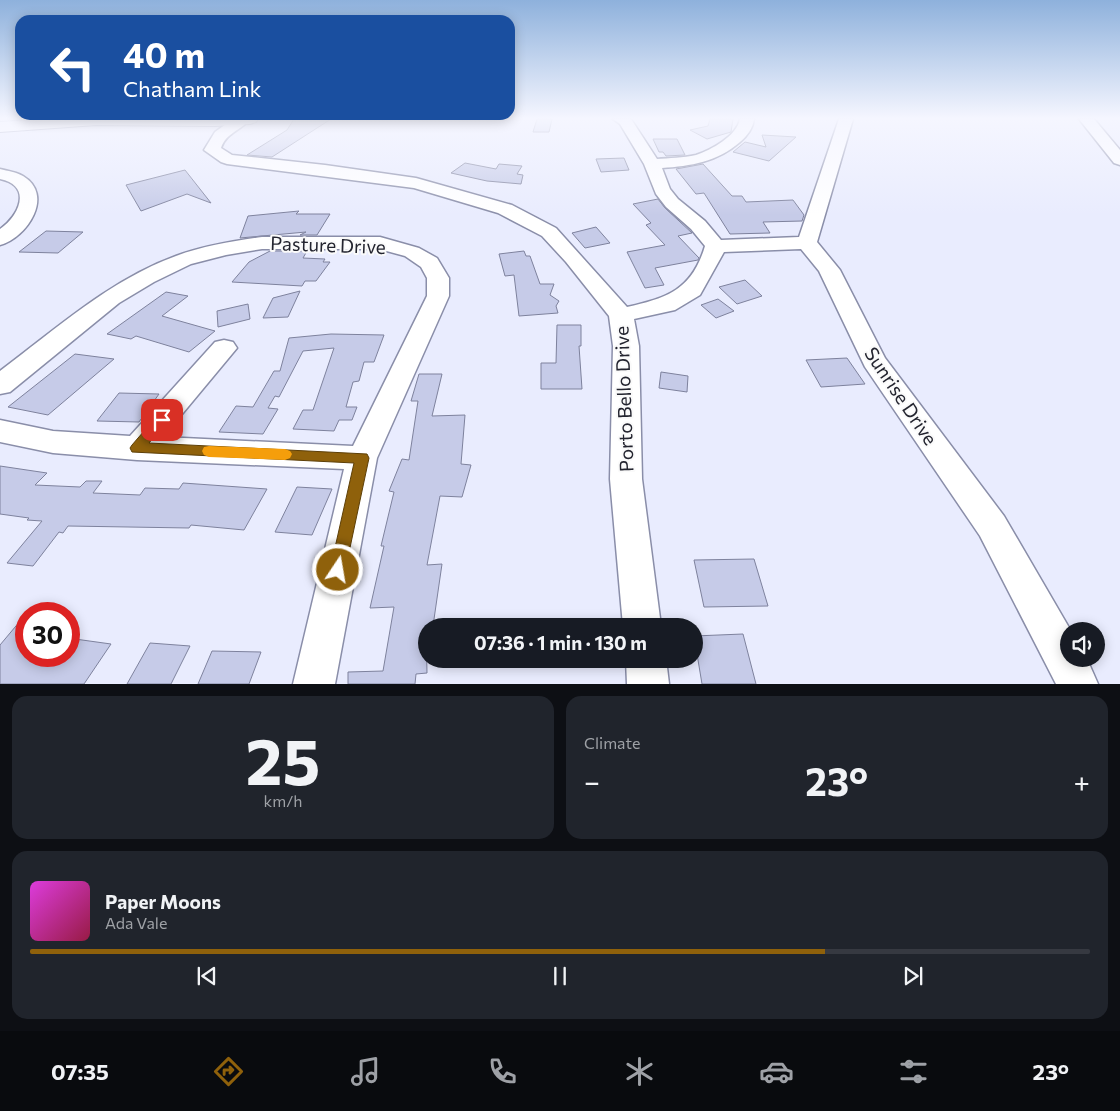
<!DOCTYPE html>
<meta charset="utf-8">
<style>
:root{--surface:#171b24;--page:#20242c;--text:#f1f3f6;--muted:#9ea1a6;--line:#363941;--accent:#8f610b}
body{margin:0;font-family:Commissioner,sans-serif;background:var(--page);color:var(--text);height:100vh;display:flex;flex-direction:column;font-size:19px;white-space:nowrap}
*{box-sizing:border-box;margin:0}
p{font-size:16px;color:var(--muted)}
.icon{flex:none;width:28px;height:28px;fill:none;stroke:currentColor;stroke-width:2;stroke-linecap:round;stroke-linejoin:round}
.map{position:relative;height:684px;overflow:hidden}
.details{display:flex;flex-direction:column;gap:12px;padding:12px;background:#0d0f14;flex:1}
.details>*{flex:none}
.guide{position:absolute;left:15px;top:15px;width:500px;height:105px;border-radius:15px;box-shadow:0 2px 12px #0003;background:#1a4fa0;color:#fff;overflow:hidden}
.buttons{position:absolute;left:1060px;top:622px;display:grid;gap:10px}
.buttons a{display:grid;place-items:center;width:45px;height:45px;border-radius:50%;background:var(--surface);box-shadow:0 2px 12px #0003;font-size:25px}
.speed{position:absolute;left:15px;top:602px;display:flex;gap:10px;font-size:25px;font-weight:700;text-align:center}
.speed>*{display:grid;place-content:center;width:65px;height:65px;border-radius:50%;background:var(--surface);box-shadow:0 2px 12px #0003;line-height:1}
.speed .limit{border:8px solid #d22;background:#fff;color:#111}
.pin{position:absolute;display:grid;place-items:center;width:42px;height:42px;color:#fff;margin:-21px;border-radius:10px;box-shadow:0 2px 8px #0006}
.me{position:absolute;width:55px;margin:-28px;rotate:12deg;stroke-linejoin:round;filter:drop-shadow(0 0 4px #0008)}
.turn{display:flex;align-items:center;gap:18px;height:105px;padding:0 25px;font-size:22px}
.turn .icon{width:65px;height:65px;stroke-width:2.5}
.turn b{display:block;font-size:35px;line-height:42px}
.big{font-size:38px;font-weight:700;line-height:1.1}
.details .widget{flex:1;display:flex;flex-direction:column;justify-content:center;gap:8px;min-width:0;padding:0 18px;border-radius:15px;background:var(--page)}
.details .dial{align-items:center;gap:0}
.dial b{font-size:65px;line-height:1}
.song{display:flex;align-items:center;gap:15px}
.cover{width:60px;height:60px;border-radius:8px;background:linear-gradient(135deg,hsl(300 70% 55%),hsl(340 70% 35%))}
.played{height:5px;border-radius:2px;background:linear-gradient(90deg,var(--accent) 75%,var(--line) 75%)}
.keys{display:flex;justify-content:space-around;direction:ltr}
.heat{display:flex;justify-content:space-between;align-items:center;font-size:28px;direction:ltr}
.details .tiles{flex:1;display:grid;gap:12px;grid-template-columns:1fr 1fr}
.widget:last-child{grid-column:span 2}
.trip{position:absolute;left:418px;top:618px;width:285px;height:50px;border-radius:25px;background:var(--surface);box-shadow:0 2px 12px #0003;font-weight:700;line-height:50px;text-align:center}
.tab-bar{display:flex;height:80px;justify-content:space-around;align-items:center;background:#090b0e;color:var(--muted)}
.tab-bar .icon{width:35px;height:35px}
.tab-bar .on{color:var(--accent)}
.tab-bar b{font-size:22px;color:var(--text)}
.map>svg:first-child{display:block}
</style>
<div class="map">
<svg width="1120" height="684" viewBox="0 0 1120 684">
<rect width="100%" height="100%" fill="#e9ecfe"/>
<path fill="#c6cbe8" stroke="#7e829d" d="M294 119H331L272 157 247 155 287 130Z
M537 119H552L549 132H533Z
M710 119H733L731 132 707 139 690 130 708 126Z
M762 135 796 137 769 161 733 152 745 142 766 147Z
M653 139H677L685 155 666 156 663 152H659Z
M624 158 629 170 601 172 596 159Z
M465 163 496 169 499 164 522 166 517 174 523 175 521 184 487 181 451 173Z
M703 164 732 196H742L746 202 793 200 804 215 802 221 763 222 770 233 730 234 704 193 696 194 676 169Z
M185 170 211 203 187 194 141 211 126 185Z
M658 199 665 208 692 233 678 236 699 258 698 260 655 268 664 285 645 288 627 252 665 245 646 225 651 223 633 204Z
M299 211 296 214H330L317 235H300L306 232 240 238 248 216Z
M596 227 610 243 585 248 572 233Z
M46 231 83 232 58 253 19 252Z
M270 251H307L303 258 325 259 323 262H330L316 281H305L302 286 232 282 249 262Z
M524 251 526 256H530L540 284H554L550 295 559 301 556 306 558 313 519 316 514 275 505 276 499 254Z
M745 280 762 296 737 304 719 287Z
M300 291 288 317 263 318 273 298Z
M166 292 188 296 162 316 215 331 189 352 136 336 131 339 107 334Z
M718 299 734 311 716 318 701 305Z
M248 304 250 319 218 327 217 311Z
M557 325H581V346H579L582 389H541V363H556Z
M331 334 384 335 374 362H364L359 381 353 382 346 407H357L352 420H339L334 431 293 429 303 410H313L334 348 303 351 279 397 275 396 268 408 278 409 263 434 219 432 236 406 253 407 274 371H280L289 338Z
M75 354 114 359 48 415 8 407Z
M847 358 865 384 821 387 806 360Z
M661 372 688 376 687 392 659 388Z
M419 374H442L432 416 465 415 461 464 471 465 462 497 440 496 427 565 442 564 433 626H426L427 673 416 674 415 684H348V672L383 671 394 607 370 608 384 546H381L394 492 389 491 402 459 409 460 418 401H411Z
M119 393 159 394 139 422 97 421Z
M0 466 47 473 35 485 80 487 86 481H102L93 493 140 495 145 488 179 489 183 483 267 489 244 530 191 525 189 528 68 526 63 533 59 532 33 566 7 563 42 521 27 520 29 518 0 514Z
M297 487 332 489 312 535 275 532Z
M754 559 768 606 704 607 694 560Z
M26 614V656H69V648L75 639 111 644 84 684H0V645Z
M743 634 756 684H702L694 636Z
M150 643 190 646 171 684H127Z
M212 651 261 652 249 684H198Z"/>
<g fill="none" stroke-linecap="round" stroke-linejoin="round">
<defs>
<path id="minor" d="M233 119 249 120C240 131 226 133 221 148L232 155 325 165 416 178 512 205 556 228 627 307C667 298 692 290 705 246L691 229 666 207 656 194 644 164 620 124 613 119H631L657 159C669 158 683 158 696 155 711 150 737 136 740 119H754C753 128 747 136 740 142 717 162 691 166 662 168L670 189 678 199 705 221 721 240 799 237 839 119H853L817 242 840 270 885 358 1004 516 1071 631H1069V659H1087L1098 684H1056L980 536 865 367 819 271 801 249 724 252 700 295 675 310 634 319 639 346 642 479 661 626H623L610 479 613 346 609 316 566 262 542 236 498 213 414 188 227 164 221 162 204 150 215 132Z
M1079 119H1094L1120 150V165L1114 163Z
M0 169C8 171 16 172 23 176 55 195 27 238 0 245V229C19 216 33 186 0 179Z
M262 237H380L419 248 437 258 449 278V296L377 458 335 684H293L344 469 137 460 53 453 0 442V420L53 431 130 436 215 342 224 340 233 342 237 348 163 437 353 446 427 296V278L421 267 405 256 379 249H262L226 255 191 264 154 282 119 303 10 392 0 394V371C56 329 110 280 176 256 203 246 233 241 262 237Z
M626 659H666L669 684H627Z"/>
<path id="major" d="M45 119H258L256 122 250 124 215 126 96 125 0 132V122Z"/>
</defs>
<use href="#minor" stroke="#8a8ea9" stroke-width="3"/>
<use href="#major" stroke="#8a8ea9" stroke-width="2"/>
<use href="#minor" fill="#fff" fill-rule="evenodd"/>
<use href="#major" fill="#fff" fill-rule="evenodd"/>
</g>
<linearGradient id="sky" x2="0" y2="1"><stop stop-color="#8eb1dc"/><stop offset="0.55" stop-color="#f5f6ff"/><stop offset="1" stop-color="#f5f6ff" stop-opacity="0"/></linearGradient>
<rect width="1120" height="215" fill="url(#sky)"/>
<path fill="#8f610b" stroke="#5d3f07" d="M162 415 166 416 168 420 149 443 367 454 369 458 344 576 338 578 332 576 330 570 354 463 132 452 130 448 132 445 157 416Z"/>
<path fill="#f59e0b" d="M209 446 285 449 290 451 292 454 290 458 285 460 209 457 204 455 202 451 204 447Z"/>
<g text-anchor="middle" stroke-width="4" stroke-linejoin="round" paint-order="stroke">
<g font-size="19" fill="#23242f" stroke="#fafafa">
<text transform="translate(328 245) rotate(2)" y="7">Pasture Drive</text>
<text transform="translate(901 396) rotate(56)" y="7">Sunrise Drive</text>
<text transform="translate(624 399) rotate(-92)" y="7">Porto Bello Drive</text>
</g>
</g>
</svg>
<div class="buttons">
<a><svg class="icon" aria-label="sound" viewBox="0 0 24 24"><path d="M4 9h4l5-4v14l-5-4H4zM17 9q2 3 0 6"/></svg></a>
</div>
<div class="speed"><div class="limit">30</div></div>
<div class="pin" style="left:162px;top:420px;background:#d93025"><svg class="icon" aria-label="arrive" viewBox="0 0 24 24"><path d="M6 21V4h12l-3 4 3 4H6"/></svg></div>
<svg class="me" style="left:338px;top:570px" viewBox="-20 -20 40 40"><circle r="17" fill="#8f610b" stroke="#fff" stroke-width="3"/><path d="M0-11L8 9 0 5-8 9z" fill="#fff"/></svg>
<div class="trip">07:36 · 1 min · 130 m</div>
<div class="guide">
<div class="turn"><svg class="icon" aria-label="left" viewBox="0 0 24 24"><path d="M17 20v-9H6M10 6l-5 5 5 5"/></svg><div><b>40 m</b>Chatham Link</div></div>
</div>
</div>
<section class="details">
<div class="tiles">
<div class="widget dial"><b>25</b><p>km/h</p></div>
<div class="widget"><p>Climate</p>
<div class="heat"><a>−</a><b class="big">23°</b><a>+</a></div>
</div>
<div class="widget">
<div class="song"><i class="cover"></i><div><b>Paper Moons</b><p>Ada Vale</p></div></div>
<div class="played"></div>
<div class="keys"><svg class="icon" aria-label="previous" viewBox="0 0 24 24"><path d="M18 5L8 12l10 7zM5 5v14"/></svg><svg class="icon" aria-label="pause" viewBox="0 0 24 24"><path d="M8 5v14M16 5v14"/></svg><svg class="icon" aria-label="next" viewBox="0 0 24 24"><path d="M6 5l10 7-10 7zM19 5v14"/></svg></div>
</div>
</div>
</section>
<nav class="tab-bar">
<b>07:35</b>
<svg class="icon on" aria-label="directions" viewBox="0 0 24 24"><path d="M12 3l9 9-9 9-9-9zM9 14v-3h6M13 9l2 2-2 2"/></svg>
<svg class="icon" aria-label="music" viewBox="0 0 24 24"><path d="M9 18V5l10-2v13"/><circle cx="6" cy="18" r="3"/><circle cx="16" cy="16" r="3"/></svg>
<svg class="icon" aria-label="phone" viewBox="0 0 24 24"><path d="M5 4h4l2 5-3 2q2 4 5 5l2-3 5 2v4C11 20 4 13 5 4z"/></svg>
<svg class="icon" aria-label="climate" viewBox="0 0 24 24"><path d="M12 3v18M4 7l16 10M4 17L20 7"/></svg>
<svg class="icon" aria-label="car" viewBox="0 0 24 24"><path d="M5 17H2v-5l4-1 3-4h7l3 4 3 1v5h-3M9 17h6M6 11h13"/><circle cx="7" cy="17" r="2"/><circle cx="17" cy="17" r="2"/></svg>
<svg class="icon" aria-label="filters" viewBox="0 0 24 24"><path d="M4 7h16M4 17h16"/><circle cx="9" cy="7" r="2"/><circle cx="15" cy="17" r="2"/></svg>
<b>23°</b>
</nav>
